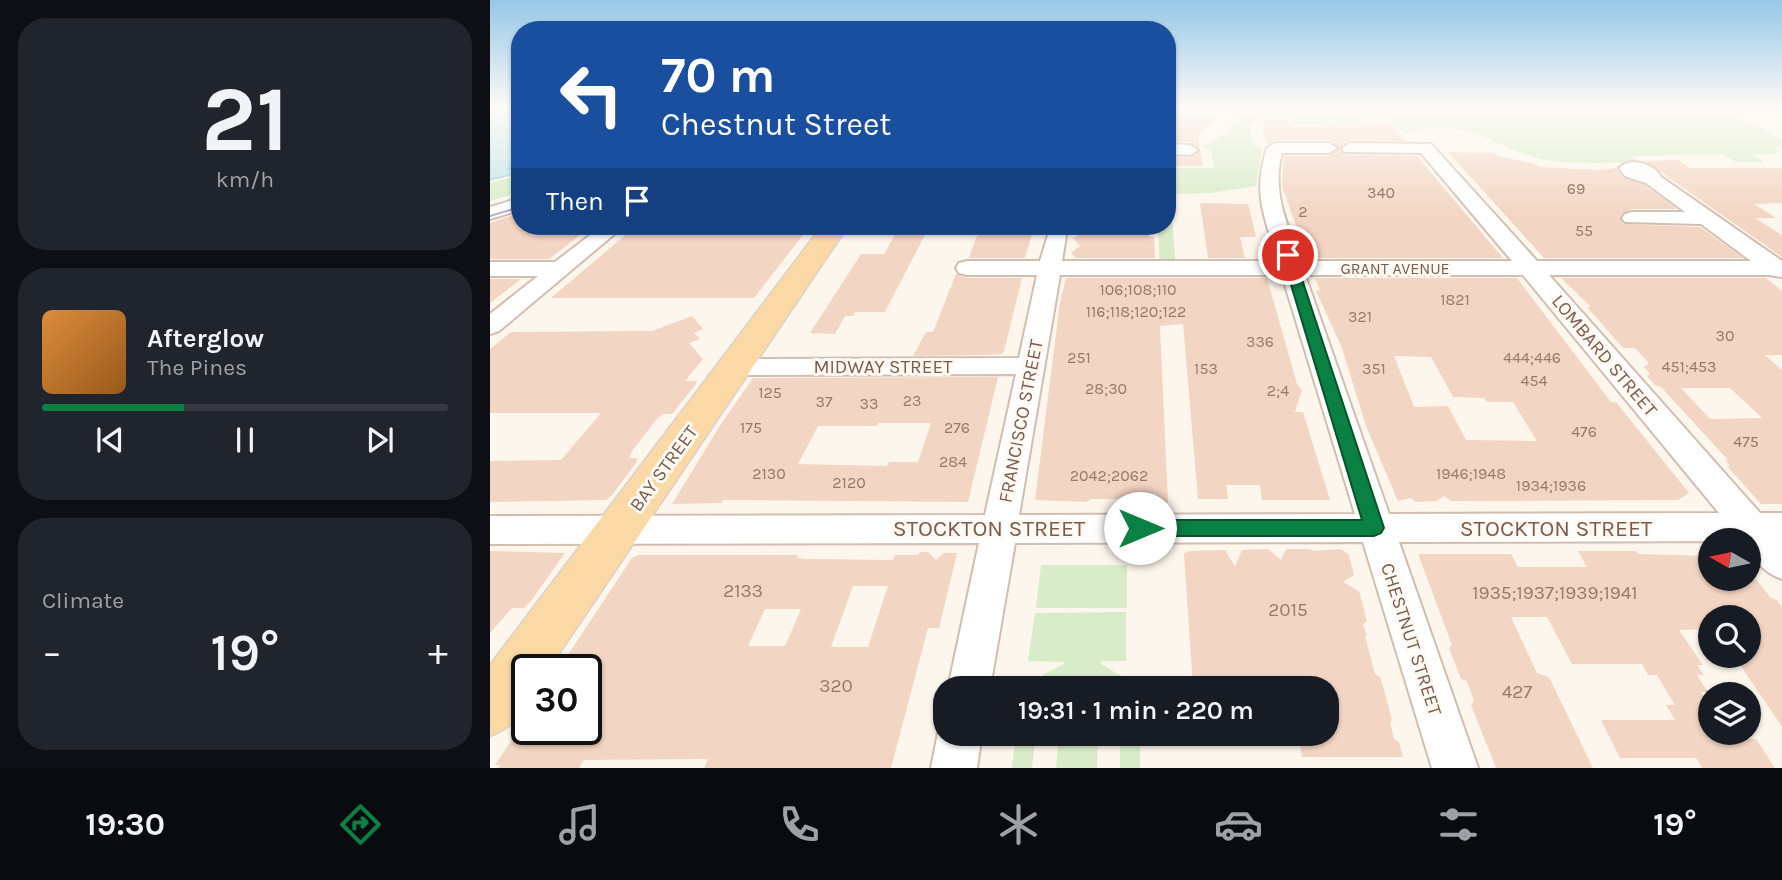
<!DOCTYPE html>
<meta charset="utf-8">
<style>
:root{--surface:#171b24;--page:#20242c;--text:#f1f3f6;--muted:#9ea1a6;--line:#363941;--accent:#0b8043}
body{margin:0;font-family:Karla,sans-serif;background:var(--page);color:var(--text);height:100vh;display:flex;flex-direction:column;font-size:26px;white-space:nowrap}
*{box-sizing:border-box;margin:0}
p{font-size:23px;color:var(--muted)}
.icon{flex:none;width:38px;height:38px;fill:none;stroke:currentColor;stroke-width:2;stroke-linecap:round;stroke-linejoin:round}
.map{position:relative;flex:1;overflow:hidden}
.sheet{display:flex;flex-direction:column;gap:18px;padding:18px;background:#0d0f14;width:490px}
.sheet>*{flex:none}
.hud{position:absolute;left:21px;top:21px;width:665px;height:214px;border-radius:28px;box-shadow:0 2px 5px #0004;background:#1a4fa0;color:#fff;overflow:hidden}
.needle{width:46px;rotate:279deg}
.tools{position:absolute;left:1208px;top:528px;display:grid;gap:14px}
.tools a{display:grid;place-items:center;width:63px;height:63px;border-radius:50%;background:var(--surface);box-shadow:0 2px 5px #0004;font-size:35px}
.speed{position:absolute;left:21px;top:654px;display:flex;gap:14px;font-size:35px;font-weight:700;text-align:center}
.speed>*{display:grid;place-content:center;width:91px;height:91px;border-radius:50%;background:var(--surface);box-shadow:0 2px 5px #0004;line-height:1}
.speed .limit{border:4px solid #111;border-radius:10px;background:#fff;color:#111}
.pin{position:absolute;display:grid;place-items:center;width:60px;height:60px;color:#fff;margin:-30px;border:4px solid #fff;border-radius:50%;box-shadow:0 2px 7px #0007}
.me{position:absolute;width:77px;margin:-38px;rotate:90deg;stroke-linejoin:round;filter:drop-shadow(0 0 5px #0008)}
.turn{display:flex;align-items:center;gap:24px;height:147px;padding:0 35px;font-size:32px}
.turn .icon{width:91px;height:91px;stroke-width:2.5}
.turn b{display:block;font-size:49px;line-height:60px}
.then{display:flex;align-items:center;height:66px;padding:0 35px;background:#0003;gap:14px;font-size:26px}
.big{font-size:52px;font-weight:600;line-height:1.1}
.sheet .widget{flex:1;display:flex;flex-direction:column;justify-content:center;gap:10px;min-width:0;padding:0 24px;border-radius:28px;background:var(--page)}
.sheet .dial{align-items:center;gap:0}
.dial b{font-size:91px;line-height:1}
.song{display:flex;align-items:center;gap:21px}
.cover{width:84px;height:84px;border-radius:10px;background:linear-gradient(135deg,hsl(30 70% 55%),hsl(30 70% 35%))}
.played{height:7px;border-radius:4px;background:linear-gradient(90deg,var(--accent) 35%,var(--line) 35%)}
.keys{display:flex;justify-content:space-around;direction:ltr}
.heat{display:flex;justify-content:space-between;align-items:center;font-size:38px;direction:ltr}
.trip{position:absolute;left:443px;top:676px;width:406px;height:70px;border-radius:28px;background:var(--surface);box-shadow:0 2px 5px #0004;font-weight:600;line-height:70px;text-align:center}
.menu{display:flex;height:112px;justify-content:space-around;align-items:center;background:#090b0e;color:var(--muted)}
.menu .icon{width:49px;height:49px}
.menu .selected{color:var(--accent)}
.menu b{font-size:32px;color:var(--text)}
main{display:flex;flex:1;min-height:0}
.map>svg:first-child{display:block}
</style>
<main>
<section class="sheet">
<div class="widget dial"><b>21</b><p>km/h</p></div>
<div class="widget">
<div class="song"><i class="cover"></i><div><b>Afterglow</b><p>The Pines</p></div></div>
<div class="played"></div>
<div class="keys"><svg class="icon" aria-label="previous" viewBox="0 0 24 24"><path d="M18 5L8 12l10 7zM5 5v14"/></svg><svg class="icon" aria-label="pause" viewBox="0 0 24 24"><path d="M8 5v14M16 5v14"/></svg><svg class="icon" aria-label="next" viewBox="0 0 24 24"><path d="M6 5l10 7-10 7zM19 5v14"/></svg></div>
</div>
<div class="widget"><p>Climate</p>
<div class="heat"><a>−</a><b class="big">19°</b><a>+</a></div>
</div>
</section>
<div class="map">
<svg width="1292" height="768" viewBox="0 0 1292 768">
<rect width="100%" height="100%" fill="#fdf6ec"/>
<path fill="#d8ecc9" d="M752 109H1241L1257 117 1245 115 1292 139V145L1287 147 1286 154H1261L1274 162H1246L1233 154 1142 156 1150 163C1117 162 1080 166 1047 158 1012 149 977 121 939 130L936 127 918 133 909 131 900 119H871L875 126H869L802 124 800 119H770L760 126 763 145 772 148 766 186 721 193 677 194V168H724L721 150 712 147 735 135Z
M30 175V192L0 201V183Z
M677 218H682L686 268H670L668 226H677Z
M551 565H637V608H546Z
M636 612V661H611V664L631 676 641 688H616L611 683 610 688H572V683L565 688H541L554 674 574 664V662L538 661 545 613Z
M526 733H546L542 768H522Z
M569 733H608L607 768H566Z
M630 733H650V768H630Z"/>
<path fill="#bfe3e8" stroke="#a5d3da" stroke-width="2" d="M0 109H30V160L18 169 30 170V172L0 180Z"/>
<path fill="#f3d5c3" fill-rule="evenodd" d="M677 109H723L725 119 708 136 710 149 700 142 677 141Z
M772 120H797L800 126H877L875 123H901L915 141 860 140 849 147 839 140H785L778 144 773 130 772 126H775Z
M849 147 854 155 927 156 1013 258H818L792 187 794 156H839Z
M710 150 713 166H677V157L700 158Z
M958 152 1004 153 1007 156 1045 164 1049 167 1109 170 1126 168 1134 178 1155 185 1187 209H1141L1130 216 1133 224 1210 227 1253 258H1054Z
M1188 160 1199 168H1292V203L1264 204 1286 218H1265L1292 235V257L1155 161Z
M710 203 758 204 766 237H750L755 258H718Z
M30 213V226H102L59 259H0V223Z
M146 226H320L264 298H61Z
M410 226 439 227 395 312H365L363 316H355L345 334 320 333 371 254H394Z
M590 230H659V237H664L665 258H586L581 253 590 246 583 238 589 235Z
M494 232H538L537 235 542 234 535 258H479L485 240 489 233Z
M466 274 477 278H532L514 351 512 354 496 355 423 356 436 332H443Z
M576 278H777L807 384 812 390 805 412H813L840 500H772L770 485H736L738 499H708L693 324 670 326 678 503H653L652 499H601L596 502 545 500 570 302Z
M825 278H1027L1121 402H1126L1199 493 1188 500 961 501 954 496 947 501 926 502 920 498 908 501 876 426 852 348 826 291 830 290ZM904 356 941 357 963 397 994 398 997 402H1023L1047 441 976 440 958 406 924 407Z
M1071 278H1276L1292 291V355H1275L1292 370V504H1271L1237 466H1240L1235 460H1238L1171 387 1165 385 1157 376 1160 374 1154 367 1159 363 1145 348H1133L1097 307H1101ZM1191 388H1240L1272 418 1220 419Z
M0 279H31L0 303Z
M202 316 213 329 204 333 210 339 199 343 213 359 195 381H207L206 384 182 414H173L166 420 142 451 139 458H148L146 463 122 495 116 500 0 502V461L71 460 111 413H0V349L21 332 162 331Z
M508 377 478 502 233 500 232 503 182 504 231 424 263 378ZM388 423H441L428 462H399L397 466 308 464 328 426H387Z
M778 549 791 560 796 549H820L823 551 851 549 859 555 864 575 853 582 869 591 877 621 873 624 877 636H875L885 674 890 677 893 686 902 720 900 722 904 739 909 742 913 757H812L808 733H836V688H703L694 554 700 551 735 550 745 566 752 550Z
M0 551 75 553 41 601 34 608H22L0 633Z
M1088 551H1146L1148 554 1220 556V579H1266L1281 598 1287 600 1292 607V727L1244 656H1258V618H1220V629L1189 630 1213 665H1207L1214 675H1207L1218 692H1211L1220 707V733H1244L1248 739H1266L1285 768H1212L1206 758H1130L1111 720H1185L1176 705H1185L1167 675H1158L1152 664H1082L1057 617H1021L1047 673 1059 677 1103 768H1006L981 705 984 701 977 681 971 679 959 648 962 645 928 554H1021L1028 567H1097Z
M430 552H438L446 560 454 553H467L449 628H438L401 768H214L218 759 94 760 89 768H8L11 765H5L28 730H96V670H68L142 558 148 555H308L307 558 318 559 403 560 405 555H428ZM363 586H398L378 647H341ZM275 609H311L295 646H258Z"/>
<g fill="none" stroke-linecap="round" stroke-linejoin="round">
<defs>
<path id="minor" d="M785 143H839L847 148 839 153H792C781 192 798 225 810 261H1022L931 153 854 152 852 148 860 143 941 144 1047 261H1261L1211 224 1135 222 1132 218 1135 214 1142 212H1195L1156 183 1135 176 1129 168C1140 157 1164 163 1171 177L1292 261V277L1279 275H1059L1270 513H1292V579C1277 574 1258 558 1258 541L909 542 988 768H942L873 542 525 543 500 688H458L489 543 0 544V516L495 515 526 374 245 375 235 373 231 367 235 361 245 359 529 358 547 275H477L469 273 466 268 469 263 477 261H550L559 232H573L576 236 572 261H788C775 218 762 194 777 148ZM570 275H792L865 514 529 515ZM815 275H1033L1229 513 899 514Z
M677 144 700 145 708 150 700 155 677 154Z
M30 198V210L0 219V207Z
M112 226H134L9 331 0 334V314L48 276H0V262H65Z
M454 717 455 733H492L487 768H441L448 733Z"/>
<path id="major" d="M332 226H358L58 670H37C37 705 35 722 0 736V665Z"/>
</defs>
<use href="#minor" stroke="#d1beb0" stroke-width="4"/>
<use href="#major" stroke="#dad1cd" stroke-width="3"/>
<use href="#minor" fill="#fff" fill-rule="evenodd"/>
<use href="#major" fill="#fbd9a5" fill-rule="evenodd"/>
<path stroke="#b9a8c9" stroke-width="2" d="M0 216 30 207"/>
</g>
<linearGradient id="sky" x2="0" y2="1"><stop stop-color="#97c7e8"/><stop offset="0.5" stop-color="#fefbf6"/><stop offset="1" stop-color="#fefbf6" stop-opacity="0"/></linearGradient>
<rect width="1292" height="217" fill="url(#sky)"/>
<path fill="#0b8043" stroke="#07532c" stroke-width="2" d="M798 252 804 255 894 528 891 533 884 536H650L643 534 640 528 643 523 650 520H872L792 255Z"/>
<g text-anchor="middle" stroke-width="6" stroke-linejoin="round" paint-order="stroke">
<g font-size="16" fill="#987a6a">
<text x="1086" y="194">69</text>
<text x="891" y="198">340</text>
<text x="813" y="217">2</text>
<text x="1094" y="236">55</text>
<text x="648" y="295">106;108;110</text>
<text x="965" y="305">1821</text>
<text x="646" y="317">116;118;120;122</text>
<text x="870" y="322">321</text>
<text x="1235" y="341">30</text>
<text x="770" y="347">336</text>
<text x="589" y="363">251</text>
<text x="1042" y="363">444;446</text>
<text x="1199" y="372">451;453</text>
<text x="716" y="374">153</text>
<text x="884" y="374">351</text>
<text x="1044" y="386">454</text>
<text x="616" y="394">28;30</text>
<text x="788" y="396">2;4</text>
<text x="280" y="398">125</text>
<text x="422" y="406">23</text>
<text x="334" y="407">37</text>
<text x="379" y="409">33</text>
<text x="261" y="433">175</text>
<text x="467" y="433">276</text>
<text x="1094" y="437">476</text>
<text x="1256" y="447">475</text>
<text x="463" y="467">284</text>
<text x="279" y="479">2130</text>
<text x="981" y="479">1946;1948</text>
<text x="619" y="481">2042;2062</text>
<text x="359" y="488">2120</text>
<text x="1061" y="491">1934;1936</text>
</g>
<g font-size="16" fill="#7a5c4d" stroke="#fffaf3">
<text x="905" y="274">GRANT AVENUE</text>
</g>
<g font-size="19" fill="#7a5c4d" stroke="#fffaf3">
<text transform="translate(1115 355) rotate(50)" y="7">LOMBARD STREET</text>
<text x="393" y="373">MIDWAY STREET</text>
<text transform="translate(530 421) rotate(-79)" y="7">FRANCISCO STREET</text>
<text transform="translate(173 468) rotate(-54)" y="7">BAY STREET</text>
<text transform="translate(922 639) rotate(72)" y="7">CHESTNUT STREET</text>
</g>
<g font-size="19" fill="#987a6a">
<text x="253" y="597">2133</text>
<text x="1065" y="599">1935;1937;1939;1941</text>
<text x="798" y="616">2015</text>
<text x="346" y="692">320</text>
<text x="1027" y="698">427</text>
</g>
<g font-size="23" fill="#7a5c4d" stroke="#fffaf3">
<text x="499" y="536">STOCKTON STREET</text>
<text x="1066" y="536">STOCKTON STREET</text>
</g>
</g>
</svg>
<div class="tools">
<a><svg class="needle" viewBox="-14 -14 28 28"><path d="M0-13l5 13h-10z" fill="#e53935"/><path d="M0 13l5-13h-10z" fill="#9ea1a6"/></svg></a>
<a><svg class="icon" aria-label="search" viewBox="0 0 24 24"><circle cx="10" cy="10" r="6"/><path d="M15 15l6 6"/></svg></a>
<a><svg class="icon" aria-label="layers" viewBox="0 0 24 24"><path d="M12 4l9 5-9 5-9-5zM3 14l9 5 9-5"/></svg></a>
</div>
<div class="speed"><div class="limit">30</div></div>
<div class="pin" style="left:798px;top:255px;background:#d93025"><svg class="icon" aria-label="arrive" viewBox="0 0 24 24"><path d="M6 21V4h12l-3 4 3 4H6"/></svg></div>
<svg class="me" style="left:650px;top:528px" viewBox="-20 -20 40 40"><circle r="19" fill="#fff"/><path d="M0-13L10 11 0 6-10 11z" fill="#0b8043"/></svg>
<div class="trip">19:31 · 1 min · 220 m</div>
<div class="hud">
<div class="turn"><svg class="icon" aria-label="left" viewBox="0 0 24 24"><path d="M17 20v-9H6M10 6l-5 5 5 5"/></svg><div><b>70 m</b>Chestnut Street</div></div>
<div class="then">Then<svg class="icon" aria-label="arrive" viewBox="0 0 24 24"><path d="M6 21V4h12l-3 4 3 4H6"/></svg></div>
</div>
</div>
</main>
<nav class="menu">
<b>19:30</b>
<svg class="icon selected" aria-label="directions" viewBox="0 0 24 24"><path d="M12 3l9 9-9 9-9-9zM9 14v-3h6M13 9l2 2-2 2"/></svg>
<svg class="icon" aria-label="music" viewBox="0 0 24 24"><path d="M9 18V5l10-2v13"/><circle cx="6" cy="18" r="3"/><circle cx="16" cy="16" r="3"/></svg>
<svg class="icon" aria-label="phone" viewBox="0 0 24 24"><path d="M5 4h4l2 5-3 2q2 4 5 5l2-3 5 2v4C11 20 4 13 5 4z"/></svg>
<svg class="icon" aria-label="climate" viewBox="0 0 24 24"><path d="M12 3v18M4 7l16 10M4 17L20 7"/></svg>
<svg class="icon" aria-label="car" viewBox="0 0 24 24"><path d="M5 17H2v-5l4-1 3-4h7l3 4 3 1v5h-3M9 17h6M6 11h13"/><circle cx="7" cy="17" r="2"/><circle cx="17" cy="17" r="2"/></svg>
<svg class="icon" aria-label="filters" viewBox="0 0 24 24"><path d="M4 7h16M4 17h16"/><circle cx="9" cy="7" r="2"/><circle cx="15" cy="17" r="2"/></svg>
<b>19°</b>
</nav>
